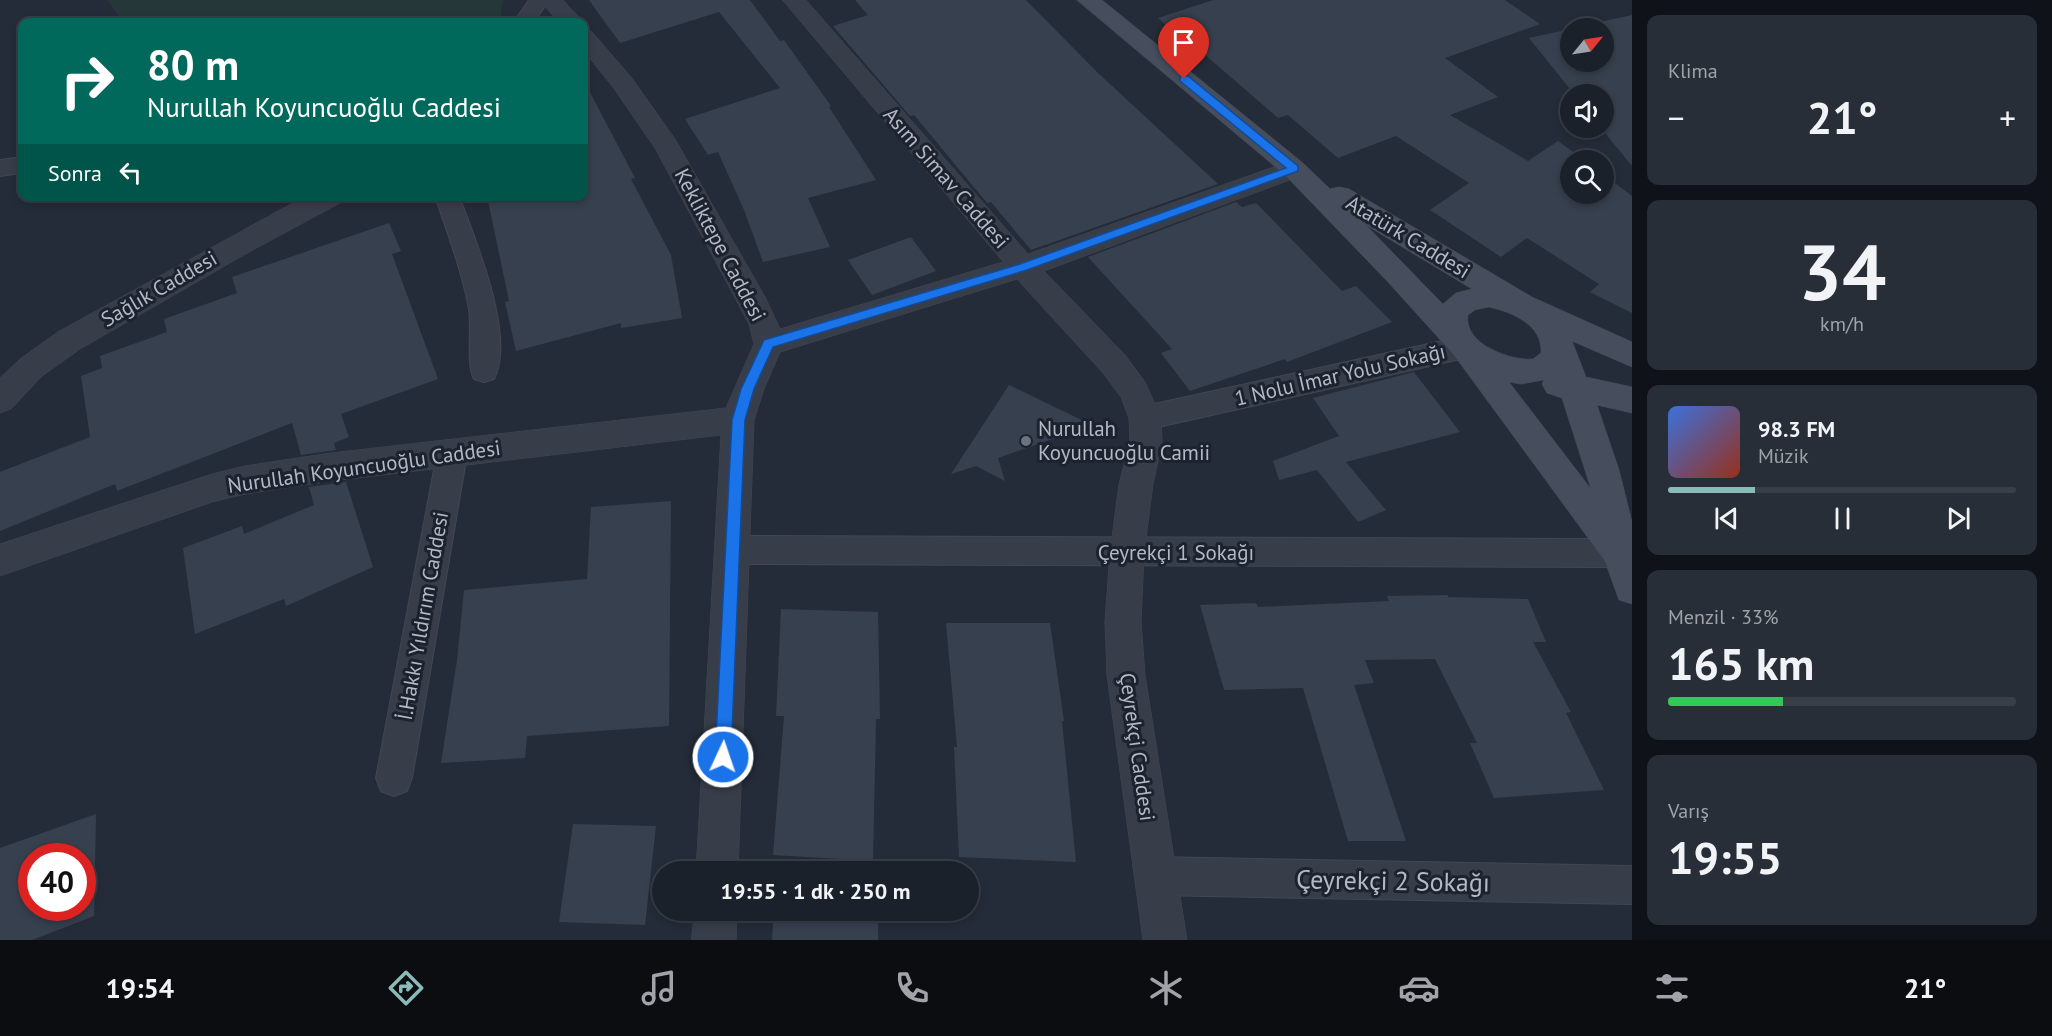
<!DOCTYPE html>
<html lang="tr">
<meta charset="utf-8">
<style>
:root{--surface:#1b212b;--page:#282e37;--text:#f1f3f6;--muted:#a0a3a9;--line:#393e47;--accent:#8bbbb9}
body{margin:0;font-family:"PT Sans",sans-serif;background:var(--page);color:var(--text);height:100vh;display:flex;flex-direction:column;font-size:22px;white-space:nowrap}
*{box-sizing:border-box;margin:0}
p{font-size:20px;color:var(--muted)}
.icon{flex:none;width:33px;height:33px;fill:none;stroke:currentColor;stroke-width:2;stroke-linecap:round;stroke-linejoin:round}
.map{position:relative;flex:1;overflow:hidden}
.drawer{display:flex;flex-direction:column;gap:15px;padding:15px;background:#0f1218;width:420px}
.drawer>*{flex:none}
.guide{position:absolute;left:18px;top:18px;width:570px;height:183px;border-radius:12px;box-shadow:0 3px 9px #0003,0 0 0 2px var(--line);background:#00695c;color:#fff;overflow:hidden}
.needle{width:39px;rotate:60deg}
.buttons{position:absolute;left:1560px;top:18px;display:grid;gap:12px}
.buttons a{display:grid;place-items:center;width:54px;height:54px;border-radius:50%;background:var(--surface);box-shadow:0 3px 9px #0003,0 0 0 2px var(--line);font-size:30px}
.speed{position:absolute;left:18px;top:843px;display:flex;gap:12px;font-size:30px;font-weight:700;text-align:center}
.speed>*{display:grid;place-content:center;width:78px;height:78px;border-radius:50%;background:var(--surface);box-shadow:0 3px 9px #0003,0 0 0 2px var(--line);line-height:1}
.speed .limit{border:9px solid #d22;background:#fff;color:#111}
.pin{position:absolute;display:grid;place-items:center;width:51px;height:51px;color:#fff;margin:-62px -26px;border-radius:50% 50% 50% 0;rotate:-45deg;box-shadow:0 0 6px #0007}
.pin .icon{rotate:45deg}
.me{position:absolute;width:66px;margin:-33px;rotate:3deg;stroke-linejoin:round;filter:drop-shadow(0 0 4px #0008)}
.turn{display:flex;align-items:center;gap:21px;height:126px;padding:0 30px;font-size:27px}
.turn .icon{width:78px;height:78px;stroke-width:2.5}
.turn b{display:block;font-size:42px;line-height:51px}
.then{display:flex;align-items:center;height:57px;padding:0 30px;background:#0003;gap:12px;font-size:22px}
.big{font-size:45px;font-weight:700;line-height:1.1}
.drawer .widget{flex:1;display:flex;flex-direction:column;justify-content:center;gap:9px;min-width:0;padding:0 21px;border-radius:12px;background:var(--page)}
.drawer .dial{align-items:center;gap:0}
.dial b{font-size:78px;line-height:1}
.song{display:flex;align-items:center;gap:18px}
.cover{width:72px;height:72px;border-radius:9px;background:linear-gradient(135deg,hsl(220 70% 55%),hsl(10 70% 35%))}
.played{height:6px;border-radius:3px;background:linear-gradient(90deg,var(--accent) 25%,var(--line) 25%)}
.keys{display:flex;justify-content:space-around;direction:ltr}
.heat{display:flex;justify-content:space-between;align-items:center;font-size:33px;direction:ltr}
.charge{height:9px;border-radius:4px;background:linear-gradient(90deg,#34c759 33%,var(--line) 0)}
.trip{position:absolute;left:652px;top:861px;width:327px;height:60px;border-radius:30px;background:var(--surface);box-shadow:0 3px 9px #0003,0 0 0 2px var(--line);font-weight:700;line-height:60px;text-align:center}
.dock{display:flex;height:96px;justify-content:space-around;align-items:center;background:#0b0d11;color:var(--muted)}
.dock .icon{width:42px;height:42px}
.dock .active{color:var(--accent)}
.dock b{font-size:27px;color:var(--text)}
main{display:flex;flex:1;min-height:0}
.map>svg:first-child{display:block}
</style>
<main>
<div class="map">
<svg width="1632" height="940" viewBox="0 0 1632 940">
<rect width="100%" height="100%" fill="#242c39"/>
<path fill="#26373a" d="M107 0H503L500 22H124Z"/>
<path fill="#37404f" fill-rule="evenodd" d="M589 0H750L780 41 784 40 831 106 829 107 876 180 808 198 830 247 763 262 744 210 718 152 708 155 685 119 780 88 719 12 620 43Z
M855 0H1026L1097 72 1218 184 1031 250 991 202 987 203 914 115 910 116 833 26 868 15Z
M1213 0H1505L1540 24 1445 58 1498 97 1450 115 1528 161 1558 141 1584 160H1570V194H1604V175L1632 196V313L1590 292 1599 284 1527 238 1501 257 1430 210 1469 183 1396 136 1338 158 1288 115 1278 118 1188 40 1184 41 1158 18Z
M1632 15V166L1601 128H1604V94H1574L1529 38 1570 29V62H1604V28H1573Z
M584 81 635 178 631 179 671 255 682 318 621 328V323L516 351 505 302 509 301 487 196H584Z
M1236 202 1242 207 1256 203 1342 291 1356 286 1392 322 1287 362 1285 359 1190 391 1161 353 1172 349 1088 257Z
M389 223 401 251 392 254 438 379 341 414 349 437 334 443 336 450 301 455 292 423 117 491 115 484 0 531V472L90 437 81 376 102 368 100 356 167 332 164 319 237 293 232 277Z
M911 237 936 271 872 295 848 260Z
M1414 372 1460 432 1346 462 1386 510 1358 522 1317 470 1279 480 1273 461 1339 436 1313 398Z
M1009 385 1092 425 998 458 1005 481 976 466 951 474Z
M346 482 373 567 286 606 284 599 195 634 183 548 242 526 244 534 314 505 309 487Z
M671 501 669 726 527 736 525 758 441 763 457 660 464 590 587 579 591 507Z
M1448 595V597L1528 599 1546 642H1533L1571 712 1566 713 1604 790 1494 798 1470 743H1477L1435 659 1365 660 1374 683 1354 685 1406 841H1348L1303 688 1224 690 1200 605 1256 603 1258 607 1389 601 1387 596Z
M781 609 878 612 880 719H876L873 861 773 855 784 716H776Z
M946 623H1050L1064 721H1062L1076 862 959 857 954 747H957Z
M96 814 94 916 32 940H0V848ZM32 856H82V908H32Z
M573 824 656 826 645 925 559 922Z
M774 910H878V940H772Z"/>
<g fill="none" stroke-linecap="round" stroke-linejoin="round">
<defs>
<path id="minor" d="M529 0H549L534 22H514Z
M22 157V173L0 176V160Z
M435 196H459C475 239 516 336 494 379L484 382 474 379C466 364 472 330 469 309 462 271 448 234 435 196Z
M1465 336 1475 339 1479 347 1475 355 1465 358 1145 430 1135 426 1131 418 1135 410 1145 406Z
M452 441 462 445 467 454 412 778 407 791 394 796 381 791 376 778 437 454 442 445Z
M733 536 1619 539 1630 543 1632 547 1630 563 1619 567 733 564 722 560 717 550 722 540Z
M1154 857 1632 866V904L1154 895 1141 889 1135 876 1141 863Z"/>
<path id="tertiary" d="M540 0H563L583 22H559Z
M783 0H806L1028 254 1285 163 1294 160 1303 163 1307 169 1303 175 1044 271 1125 355 1145 382 1161 418 1162 442 1153 484 1144 553 1141 622 1145 675 1187 940H1143L1107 675 1105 622 1110 553 1119 484 1130 442 1129 418 1121 397 1103 373 1017 279 780 352 764 389 754 420 738 872H696L721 435 331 481 245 494 212 502 0 576V544L212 474 245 466 331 453 726 408 754 344 749 324 655 148 613 87 584 51V30L592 32 631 77 675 139 765 297 780 329 1003 262Z
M306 196H343L340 203 249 252 80 349 42 376 11 409 0 413V378L20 359 58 332Z
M695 910H737L736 940H692Z"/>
<path id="secondary" d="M1077 0H1102L1303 163 1330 189 1339 187 1349 189 1532 297 1632 342V367L1572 341 1586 377 1632 387V413L1597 405 1619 470 1632 522V604L1619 600 1605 561 1454 355 1388 282 1285 175ZM1366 225 1472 289 1456 293 1443 304ZM1489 307C1512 312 1543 325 1541 353L1533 359C1511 361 1463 344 1468 315L1475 310ZM1544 380 1542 384 1547 393 1562 398 1591 489 1509 382 1521 384Z"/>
</defs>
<use href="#minor" stroke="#414752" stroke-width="2"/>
<use href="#tertiary" stroke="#414752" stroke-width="1"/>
<use href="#secondary" stroke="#414752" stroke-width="1"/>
<use href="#minor" fill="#383e49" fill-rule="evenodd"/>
<use href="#tertiary" fill="#383e49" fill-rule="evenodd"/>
<use href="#secondary" fill="#464d5c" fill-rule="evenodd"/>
</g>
<path fill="#1a73e8" stroke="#114b97" stroke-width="1.5" d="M1180 76H1188L1298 166V171L1027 270 773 347 754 389 745 420 731 757 729 762 723 765 717 762 715 757 732 420 741 389 764 340 1020 264 1286 168 1180 81Z"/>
<circle fill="#6b7280" stroke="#1d232e" stroke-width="2" cx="1026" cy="441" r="6"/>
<g text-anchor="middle" stroke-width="6" stroke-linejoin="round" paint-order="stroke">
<g font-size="21" fill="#b3b9c5" stroke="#1d232e">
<text transform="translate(946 178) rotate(49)" y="7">Asım Simav Caddesi</text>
<text transform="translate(1408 237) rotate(31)" y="7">Atatürk Caddesi</text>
<text transform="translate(720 245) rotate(62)" y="7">Kekliktepe Caddesi</text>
<text transform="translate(159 289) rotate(-30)" y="7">Sağlık Caddesi</text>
<text transform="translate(1340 375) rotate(-13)" y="7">1 Nolu İmar Yolu Sokağı</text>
<text transform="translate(364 467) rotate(-8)" y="7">Nurullah Koyuncuoğlu Caddesi</text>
<text x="1176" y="560">Çeyrekçi 1 Sokağı</text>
<text transform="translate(423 616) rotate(-80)" y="7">İ.Hakkı Yıldırım Caddesi</text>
<text transform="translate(1137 747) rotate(82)" y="7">Çeyrekçi Caddesi</text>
</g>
<g font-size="21" fill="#b3b9c5" stroke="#1d232e" text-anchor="start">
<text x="1038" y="436">Nurullah<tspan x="1038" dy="24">Koyuncuoğlu Camii</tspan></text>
</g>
<g font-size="26" fill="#b3b9c5" stroke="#1d232e">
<text transform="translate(1393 881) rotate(1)" y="9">Çeyrekçi 2 Sokağı</text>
</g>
</g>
</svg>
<div class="buttons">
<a><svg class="needle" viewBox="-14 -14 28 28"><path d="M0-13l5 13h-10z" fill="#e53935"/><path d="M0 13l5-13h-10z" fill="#a0a3a9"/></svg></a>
<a><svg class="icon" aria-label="sound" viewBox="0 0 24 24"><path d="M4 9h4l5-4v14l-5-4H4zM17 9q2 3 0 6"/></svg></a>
<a><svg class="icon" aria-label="search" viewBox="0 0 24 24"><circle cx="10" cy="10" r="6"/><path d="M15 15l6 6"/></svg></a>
</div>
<div class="speed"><div class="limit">40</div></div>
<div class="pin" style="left:1184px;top:79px;background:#d93025"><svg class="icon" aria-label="arrive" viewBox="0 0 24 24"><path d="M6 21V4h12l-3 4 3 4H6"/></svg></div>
<svg class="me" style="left:723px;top:757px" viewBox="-20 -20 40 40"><circle r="17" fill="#1a73e8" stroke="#fff" stroke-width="3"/><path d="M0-11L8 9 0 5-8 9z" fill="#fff"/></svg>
<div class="trip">19:55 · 1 dk · 250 m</div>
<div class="guide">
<div class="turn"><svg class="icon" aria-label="right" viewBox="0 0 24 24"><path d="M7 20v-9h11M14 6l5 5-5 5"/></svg><div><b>80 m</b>Nurullah Koyuncuoğlu Caddesi</div></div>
<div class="then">Sonra<svg class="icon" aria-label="left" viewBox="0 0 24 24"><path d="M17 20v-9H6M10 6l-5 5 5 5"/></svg></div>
</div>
</div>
<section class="drawer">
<div class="widget"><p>Klima</p>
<div class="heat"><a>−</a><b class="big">21°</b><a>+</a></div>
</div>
<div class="widget dial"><b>34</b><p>km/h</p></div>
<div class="widget">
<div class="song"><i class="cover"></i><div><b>98.3 FM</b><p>Müzik</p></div></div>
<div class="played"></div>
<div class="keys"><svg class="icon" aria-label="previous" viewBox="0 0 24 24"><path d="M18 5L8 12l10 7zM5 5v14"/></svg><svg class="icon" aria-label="pause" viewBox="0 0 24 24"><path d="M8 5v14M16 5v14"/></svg><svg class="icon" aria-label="next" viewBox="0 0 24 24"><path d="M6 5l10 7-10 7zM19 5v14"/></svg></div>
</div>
<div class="widget"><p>Menzil · 33%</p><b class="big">165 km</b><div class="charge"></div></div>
<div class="widget"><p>Varış</p><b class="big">19:55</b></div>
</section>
</main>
<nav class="dock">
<b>19:54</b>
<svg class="icon active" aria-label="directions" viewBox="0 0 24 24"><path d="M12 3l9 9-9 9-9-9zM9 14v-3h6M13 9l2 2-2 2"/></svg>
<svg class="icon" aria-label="music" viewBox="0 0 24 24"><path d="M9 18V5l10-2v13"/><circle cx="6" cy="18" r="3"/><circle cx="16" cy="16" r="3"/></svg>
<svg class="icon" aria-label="phone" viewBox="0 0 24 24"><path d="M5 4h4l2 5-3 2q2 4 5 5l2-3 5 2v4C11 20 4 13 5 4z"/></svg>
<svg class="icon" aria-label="climate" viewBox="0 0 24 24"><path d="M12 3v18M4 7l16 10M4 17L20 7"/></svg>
<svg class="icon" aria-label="car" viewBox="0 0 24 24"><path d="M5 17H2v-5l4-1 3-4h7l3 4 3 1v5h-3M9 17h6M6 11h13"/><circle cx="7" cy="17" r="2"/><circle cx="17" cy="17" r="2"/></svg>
<svg class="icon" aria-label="filters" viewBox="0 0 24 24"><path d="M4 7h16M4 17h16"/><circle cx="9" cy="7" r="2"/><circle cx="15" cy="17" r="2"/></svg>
<b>21°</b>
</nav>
